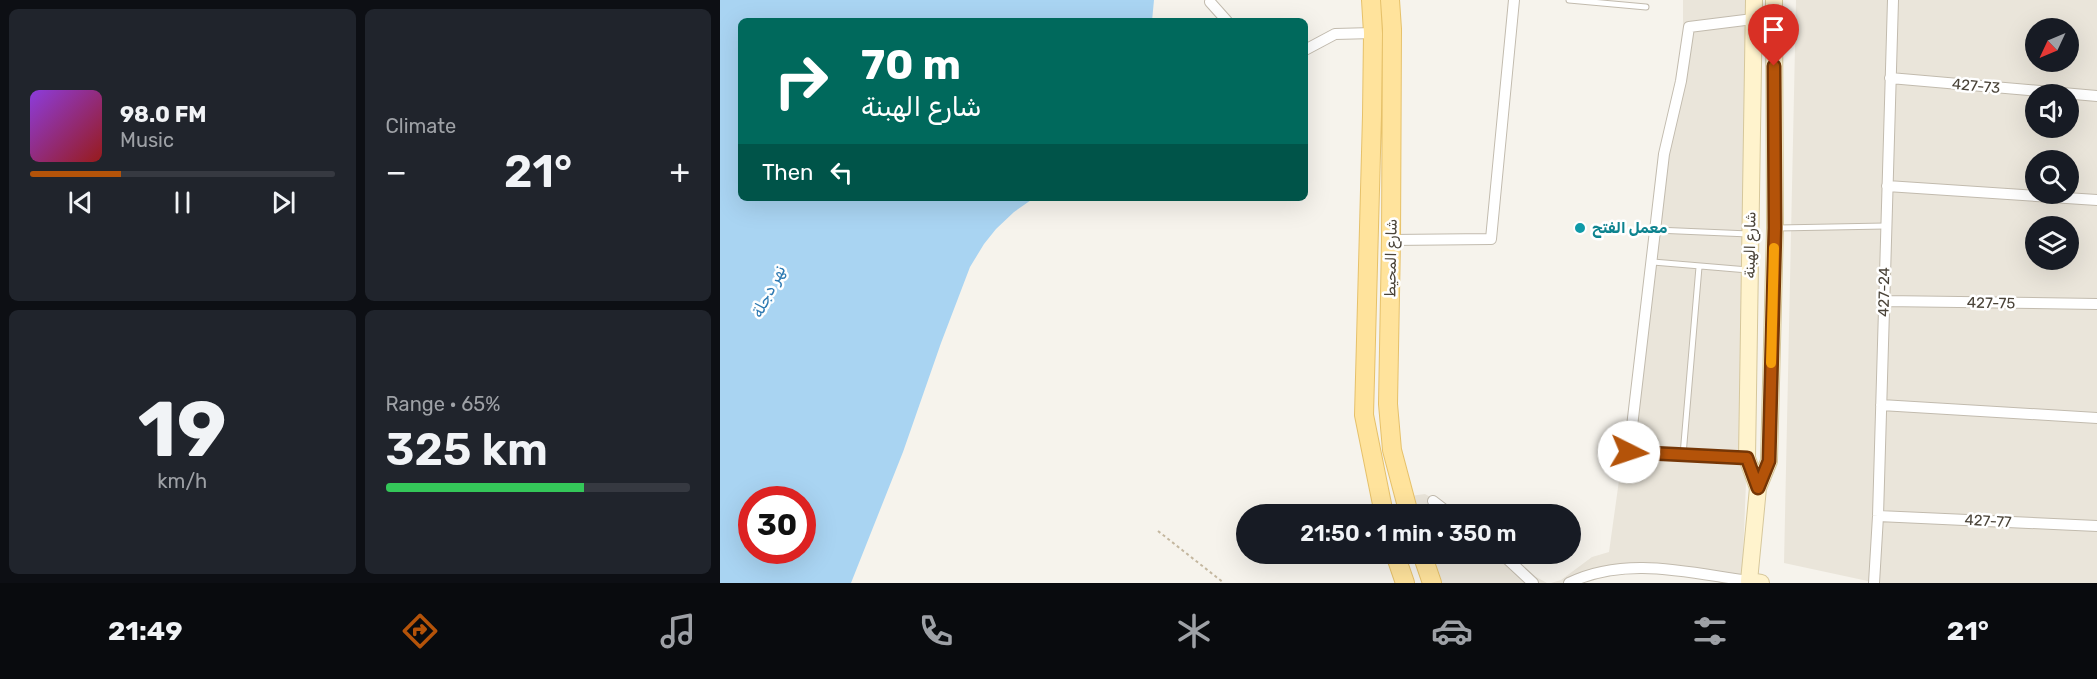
<!DOCTYPE html>
<meta charset="utf-8">
<style>
:root{--surface:#171b24;--page:#20242c;--text:#f1f3f6;--muted:#9ea1a6;--line:#363941;--accent:#b45309}
body{margin:0;font-family:Rubik,Vazirmatn,sans-serif;background:var(--page);color:var(--text);height:100vh;display:flex;flex-direction:column;font-size:22px;white-space:nowrap}
*{box-sizing:border-box;margin:0}
p{font-size:20px;color:var(--muted)}
.icon{flex:none;width:33px;height:33px;fill:none;stroke:currentColor;stroke-width:2;stroke-linecap:round;stroke-linejoin:round}
.map{position:relative;flex:1;overflow:hidden}
.sheet{display:flex;flex-direction:column;gap:9px;padding:9px;background:#0d0f14;width:720px}
.sheet>*{flex:none}
.banner{position:absolute;left:18px;top:18px;width:570px;height:183px;border-radius:9px;box-shadow:0 6px 24px #0002;background:#00695c;color:#fff;overflow:hidden}
.needle{width:39px;rotate:226deg}
.fabs{position:absolute;left:1305px;top:18px;display:grid;gap:12px}
.fabs a{display:grid;place-items:center;width:54px;height:54px;border-radius:50%;background:var(--surface);box-shadow:0 6px 24px #0002;font-size:30px}
.speed{position:absolute;left:18px;top:486px;display:flex;gap:12px;font-size:30px;font-weight:700;text-align:center}
.speed>*{display:grid;place-content:center;width:78px;height:78px;border-radius:50%;background:var(--surface);box-shadow:0 6px 24px #0002;line-height:1}
.speed .limit{border:9px solid #d22;background:#fff;color:#111}
.pin{position:absolute;display:grid;place-items:center;width:51px;height:51px;color:#fff;margin:-62px -26px;border-radius:50% 50% 50% 0;rotate:-45deg;box-shadow:0 0 6px #0007}
.pin .icon{rotate:45deg}
.me{position:absolute;width:66px;margin:-33px;rotate:94deg;stroke-linejoin:round;filter:drop-shadow(0 0 4px #0008)}
.turn{display:flex;align-items:center;gap:21px;height:126px;padding:0 24px;font-size:27px}
.turn .icon{width:78px;height:78px;stroke-width:2.5}
.turn b{display:block;font-size:42px;line-height:51px}
.then{display:flex;align-items:center;height:57px;padding:0 24px;background:#0003;gap:12px;font-size:22px}
.big{font-size:45px;font-weight:600;line-height:1.1}
.sheet .tile{flex:1;display:flex;flex-direction:column;justify-content:center;gap:9px;min-width:0;padding:0 21px;border-radius:9px;background:var(--page)}
.sheet .dial{align-items:center;gap:0}
.dial b{font-size:78px;line-height:1}
.song{display:flex;align-items:center;gap:18px}
.cover{width:72px;height:72px;border-radius:9px;background:linear-gradient(135deg,hsl(270 70% 55%),hsl(0 70% 35%))}
.played{height:6px;border-radius:3px;background:linear-gradient(90deg,var(--accent) 30%,var(--line) 30%)}
.keys{display:flex;justify-content:space-around;direction:ltr}
.heat{display:flex;justify-content:space-between;align-items:center;font-size:33px;direction:ltr}
.charge{height:9px;border-radius:4px;background:linear-gradient(90deg,#34c759 65%,var(--line) 0)}
.sheet .tiles{flex:1;display:grid;gap:9px;grid-template-columns:repeat(2,1fr)}
.trip{position:absolute;left:516px;top:504px;width:345px;height:60px;border-radius:30px;background:var(--surface);box-shadow:0 6px 24px #0002;font-weight:600;line-height:60px;text-align:center}
.dock{display:flex;height:96px;justify-content:space-around;align-items:center;background:#090b0e;color:var(--muted)}
.dock .icon{width:42px;height:42px}
.dock .selected{color:var(--accent)}
.dock b{font-size:27px;color:var(--text)}
main{display:flex;flex:1;min-height:0}
.map>svg:first-child{display:block}
</style>
<main>
<section class="sheet">
<div class="tiles">
<div class="tile">
<div class="song"><i class="cover"></i><div><b>98.0 FM</b><p>Music</p></div></div>
<div class="played"></div>
<div class="keys"><svg class="icon" aria-label="previous" viewBox="0 0 24 24"><path d="M18 5L8 12l10 7zM5 5v14"/></svg><svg class="icon" aria-label="pause" viewBox="0 0 24 24"><path d="M8 5v14M16 5v14"/></svg><svg class="icon" aria-label="next" viewBox="0 0 24 24"><path d="M6 5l10 7-10 7zM19 5v14"/></svg></div>
</div>
<div class="tile"><p>Climate</p>
<div class="heat"><a>−</a><b class="big">21°</b><a>+</a></div>
</div>
<div class="tile dial"><b>19</b><p>km/h</p></div>
<div class="tile"><p>Range · 65%</p><b class="big">325 km</b><div class="charge"></div></div>
</div>
</section>
<div class="map">
<svg width="1377" height="583" viewBox="0 0 1377 583">
<rect width="100%" height="100%" fill="#f6f3ec"/>
<path fill="#eae5da" fill-rule="evenodd" d="M963 0H1034L1027 458 1022 581 903 568 849 583H831L841 580 872 557 889 552 903 452H909L963 34Z
M1076 0H1377V583H1157L1064 563ZM1316 28H1348V62H1316ZM1316 94H1348V128H1316ZM1316 160H1348V194H1316ZM1316 226H1348V260H1316Z
M705 494 735 511 740 514H690L683 497Z
M705 554H790L816 577 827 583H717Z"/>
<path fill="#a9d4f2" fill-rule="evenodd" d="M0 0H434L432 21H21V198H314L294 212 276 229 264 244 250 267 221 343 183 452 131 583H0ZM32 500H82V550H32Z"/>
<g fill="none" stroke-linecap="round" stroke-linejoin="round">
<defs>
<path id="lane" d="M849 0 926 7
M1056 228 1165 226
M936 230 1029 234
M933 262 1028 270
M963 455 979 267"/>
<path id="street" d="M490 2 507 21
M585 50 615 34 653 33
M1170 78 1377 96
M1167 186 1377 200
M671 240 771 239 794 0
M1164 301 1377 304
M1161 405 1377 418
M1027 458 909 452 944 154 961 81 969 27 1033 19
M713 501 730 514
M1158 516 1377 526
M782 554 813 583
M849 583C906 555 970 573 1029 581V583
M1154 583 1158 516 1173 0"/>
<path id="secondary" d="M1034 0 1027 458 1038 488
M1041 583 1029 581 1038 488 1049 461 1055 228 1054 0"/>
<path id="primary" d="M651 0 653 33 652 115 644 415 664 514
M670 0 672 29 671 240 668 404 672 450 689 514
M675 554 685 583
M702 554 712 583"/>
</defs>
<use href="#lane" stroke="#c2bbae" stroke-width="7"/>
<use href="#street" stroke="#c2bbae" stroke-width="12"/>
<use href="#secondary" stroke="#d6c79b" stroke-width="18"/>
<use href="#primary" stroke="#e6c16a" stroke-width="20"/>
<path stroke="#c4b79f" stroke-width="2" stroke-dasharray="3 3" stroke-linecap="butt" d="M438 531 504 583"/>
<use href="#lane" stroke="#fff" stroke-width="5"/>
<use href="#street" stroke="#fff" stroke-width="10"/>
<use href="#secondary" stroke="#fff3cd" stroke-width="16"/>
<use href="#primary" stroke="#ffe39c" stroke-width="18"/>
</g>
<g fill="none" stroke-linecap="round" stroke-linejoin="round">
<defs>
<path id="route" d="M909 452 1027 458 1038 488 1049 461 1055 228 1054 66"/>
</defs>
<use href="#route" stroke="#753606" stroke-width="15"/>
<use href="#route" stroke="#b45309" stroke-width="10"/>
<path stroke="#f59e0b" stroke-width="10" d="M1051 363 1054 248"/>
</g>
<circle fill="#0f9aa8" stroke="#fff" stroke-width="2" cx="860" cy="228" r="6"/>
<g text-anchor="middle" stroke-width="5" stroke-linejoin="round" paint-order="stroke">
<g font-size="15" fill="#4b4439" stroke="#fff">
<text transform="translate(1256 86) rotate(5)" y="5">427-73</text>
<text transform="translate(1030 245) rotate(-89)" y="5">شارع الهبنة</text>
<text transform="translate(671 258) rotate(-89)" y="5">شارع المحيط</text>
<text transform="translate(1164 292) rotate(-89)" y="5">427-24</text>
<text transform="translate(1271 303) rotate(1)" y="5">427-75</text>
<text transform="translate(1268 521) rotate(3)" y="5">427-77</text>
</g>
<g font-size="15" font-weight="bold" fill="#0d838f" stroke="#fff" text-anchor="start">
<text x="872" y="233">معمل الفتح</text>
</g>
<g font-size="16" font-style="italic" fill="#2e7ab2" stroke="#fff">
<text transform="translate(48 291) rotate(-63)" y="6">نهر دجلة</text>
</g>
</g>
</svg>
<div class="fabs">
<a><svg class="needle" viewBox="-14 -14 28 28"><path d="M0-13l5 13h-10z" fill="#e53935"/><path d="M0 13l5-13h-10z" fill="#9ea1a6"/></svg></a>
<a><svg class="icon" aria-label="sound" viewBox="0 0 24 24"><path d="M4 9h4l5-4v14l-5-4H4zM17 9q2 3 0 6"/></svg></a>
<a><svg class="icon" aria-label="search" viewBox="0 0 24 24"><circle cx="10" cy="10" r="6"/><path d="M15 15l6 6"/></svg></a>
<a><svg class="icon" aria-label="layers" viewBox="0 0 24 24"><path d="M12 4l9 5-9 5-9-5zM3 14l9 5 9-5"/></svg></a>
</div>
<div class="speed"><div class="limit">30</div></div>
<div class="pin" style="left:1054px;top:66px;background:#d93025"><svg class="icon" aria-label="arrive" viewBox="0 0 24 24"><path d="M6 21V4h12l-3 4 3 4H6"/></svg></div>
<svg class="me" style="left:909px;top:452px" viewBox="-20 -20 40 40"><circle r="19" fill="#fff"/><path d="M0-13L10 11 0 6-10 11z" fill="#b45309"/></svg>
<div class="trip">21:50 · 1 min · 350 m</div>
<div class="banner">
<div class="turn"><svg class="icon" aria-label="right" viewBox="0 0 24 24"><path d="M7 20v-9h11M14 6l5 5-5 5"/></svg><div><b>70 m</b>شارع الهبنة</div></div>
<div class="then">Then<svg class="icon" aria-label="left" viewBox="0 0 24 24"><path d="M17 20v-9H6M10 6l-5 5 5 5"/></svg></div>
</div>
</div>
</main>
<nav class="dock">
<b>21:49</b>
<svg class="icon selected" aria-label="directions" viewBox="0 0 24 24"><path d="M12 3l9 9-9 9-9-9zM9 14v-3h6M13 9l2 2-2 2"/></svg>
<svg class="icon" aria-label="music" viewBox="0 0 24 24"><path d="M9 18V5l10-2v13"/><circle cx="6" cy="18" r="3"/><circle cx="16" cy="16" r="3"/></svg>
<svg class="icon" aria-label="phone" viewBox="0 0 24 24"><path d="M5 4h4l2 5-3 2q2 4 5 5l2-3 5 2v4C11 20 4 13 5 4z"/></svg>
<svg class="icon" aria-label="climate" viewBox="0 0 24 24"><path d="M12 3v18M4 7l16 10M4 17L20 7"/></svg>
<svg class="icon" aria-label="car" viewBox="0 0 24 24"><path d="M5 17H2v-5l4-1 3-4h7l3 4 3 1v5h-3M9 17h6M6 11h13"/><circle cx="7" cy="17" r="2"/><circle cx="17" cy="17" r="2"/></svg>
<svg class="icon" aria-label="filters" viewBox="0 0 24 24"><path d="M4 7h16M4 17h16"/><circle cx="9" cy="7" r="2"/><circle cx="15" cy="17" r="2"/></svg>
<b>21°</b>
</nav>
